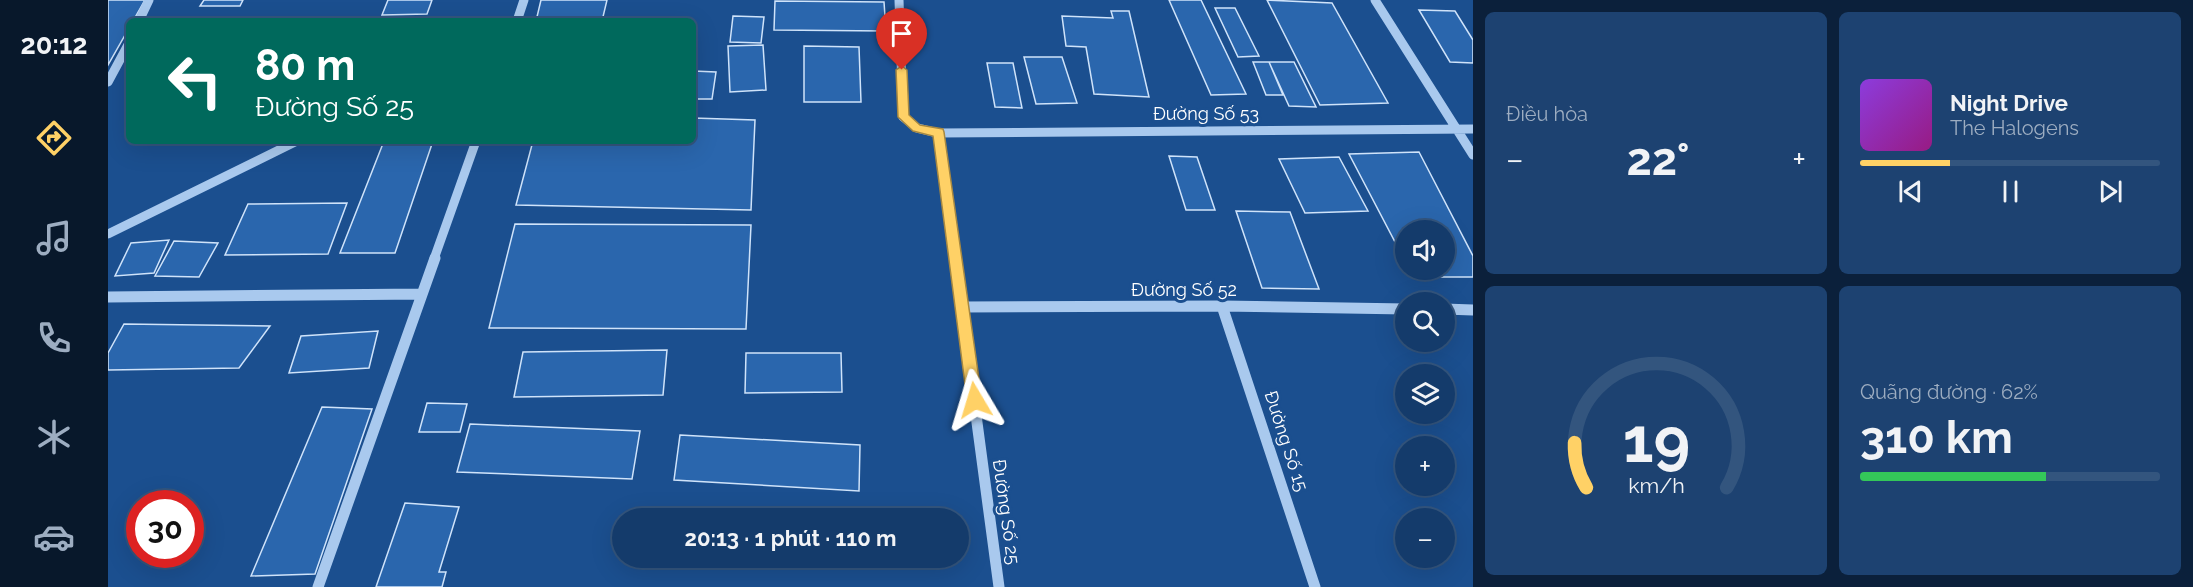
<!DOCTYPE html>
<html lang="vi">
<meta charset="utf-8">
<style>
:root{--surface:#143b6b;--page:#1d4271;--text:#f1f3f6;--muted:#9dadc1;--line:#33557e;--accent:#ffd166}
body{margin:0;font-family:Raleway,sans-serif;background:var(--page);color:var(--text);height:100vh;display:flex;flex-direction:column;font-size:22px;white-space:nowrap}
*{box-sizing:border-box;margin:0}
p{font-size:20px;color:var(--muted)}
.icon{flex:none;width:33px;height:33px;fill:none;stroke:currentColor;stroke-width:2;stroke-linecap:round;stroke-linejoin:round}
.map{position:relative;flex:1;overflow:hidden}
.sheet{display:flex;flex-direction:column;gap:12px;padding:12px;background:#0b203b;width:720px}
.sheet>*{flex:none}
.guide{position:absolute;left:18px;top:18px;width:570px;height:126px;border-radius:9px;box-shadow:0 6px 24px #0002,0 0 0 2px var(--line);background:#00695c;color:#fff;overflow:hidden}
.fabs{position:absolute;left:1287px;top:220px;display:grid;gap:12px}
.fabs a{display:grid;place-items:center;width:60px;height:60px;border-radius:50%;background:var(--surface);box-shadow:0 6px 24px #0002,0 0 0 2px var(--line);font-size:30px}
.speed{position:absolute;left:18px;top:490px;display:flex;gap:12px;font-size:30px;font-weight:700;text-align:center}
.speed>*{display:grid;place-content:center;width:78px;height:78px;border-radius:50%;background:var(--surface);box-shadow:0 6px 24px #0002,0 0 0 2px var(--line);line-height:1}
.speed .limit{border:9px solid #d22;background:#fff;color:#111}
.pin{position:absolute;display:grid;place-items:center;width:51px;height:51px;color:#fff;margin:-62px -26px;border-radius:50% 50% 50% 0;rotate:-45deg;box-shadow:0 0 6px #0007}
.pin .icon{rotate:45deg}
.me{position:absolute;width:66px;margin:-33px;rotate:353deg;stroke-linejoin:round;filter:drop-shadow(0 0 4px #0008)}
.turn{display:flex;align-items:center;gap:21px;height:126px;padding:0 30px;font-size:27px}
.turn .icon{width:78px;height:78px;stroke-width:2.5}
.turn b{display:block;font-size:42px;line-height:51px}
.big{font-size:45px;font-weight:700;line-height:1.1}
.sheet .widget{flex:1;display:flex;flex-direction:column;justify-content:center;gap:9px;min-width:0;padding:0 21px;border-radius:9px;background:var(--page)}
.sheet .dial{align-items:center;gap:0}
.dial svg{height:156px;overflow:visible;fill:none;stroke:var(--line);stroke-width:7;stroke-linecap:round;text-anchor:middle}
.dial text{fill:var(--text);stroke:none}
.song{display:flex;align-items:center;gap:18px}
.cover{width:72px;height:72px;border-radius:9px;background:linear-gradient(135deg,hsl(270 70% 55%),hsl(310 70% 35%))}
.played{height:6px;border-radius:3px;background:linear-gradient(90deg,var(--accent) 30%,var(--line) 30%)}
.keys{display:flex;justify-content:space-around;direction:ltr}
.heat{display:flex;justify-content:space-between;align-items:center;font-size:33px;direction:ltr}
.charge{height:9px;border-radius:4px;background:linear-gradient(90deg,#34c759 62%,var(--line) 0)}
.sheet .tiles{flex:1;display:grid;gap:12px;grid-template-columns:repeat(2,1fr)}
.trip{position:absolute;left:504px;top:508px;width:357px;height:60px;border-radius:30px;background:var(--surface);box-shadow:0 6px 24px #0002,0 0 0 2px var(--line);font-weight:700;line-height:60px;text-align:center}
main{display:flex;flex:1;min-height:0}
.menu{display:flex;flex-direction:column;width:108px;justify-content:space-around;align-items:center;background:#08182b;color:var(--muted)}
.menu .icon{width:42px;height:42px}
.menu .on{color:var(--accent)}
.menu b{font-size:27px;color:var(--text)}
.map>svg:first-child{display:block}
</style>
<main>
<nav class="menu">
<b>20:12</b>
<svg class="icon on" aria-label="directions" viewBox="0 0 24 24"><path d="M12 3l9 9-9 9-9-9zM9 14v-3h6M13 9l2 2-2 2"/></svg>
<svg class="icon" aria-label="music" viewBox="0 0 24 24"><path d="M9 18V5l10-2v13"/><circle cx="6" cy="18" r="3"/><circle cx="16" cy="16" r="3"/></svg>
<svg class="icon" aria-label="phone" viewBox="0 0 24 24"><path d="M5 4h4l2 5-3 2q2 4 5 5l2-3 5 2v4C11 20 4 13 5 4z"/></svg>
<svg class="icon" aria-label="climate" viewBox="0 0 24 24"><path d="M12 3v18M4 7l16 10M4 17L20 7"/></svg>
<svg class="icon" aria-label="car" viewBox="0 0 24 24"><path d="M5 17H2v-5l4-1 3-4h7l3 4 3 1v5h-3M9 17h6M6 11h13"/><circle cx="7" cy="17" r="2"/><circle cx="17" cy="17" r="2"/></svg>
</nav>
<div class="map">
<svg width="1365" height="587" viewBox="0 0 1365 587">
<rect width="100%" height="100%" fill="#1b4f8f"/>
<path fill="#2a66ad" stroke="#cfe3fa" stroke-width="1.5" d="M0 0H37L25 21H21V28L0 65Z
M96 0H135L132 6H92Z
M280 0H324L319 14 274 15Z
M433 0H499L494 21H428Z
M1061 0H1093L1138 94 1103 95Z
M1159 0 1224 3 1280 103 1212 105Z
M667 1 776 2 778 31 666 30Z
M1107 8H1127L1151 56 1130 57Z
M1311 10 1347 11 1365 40V63L1342 62Z
M1003 11H1021L1041 97 986 94 978 47 958 46 954 16 1005 18Z
M625 16 656 17 653 43 622 42Z
M655 45 658 90 622 92 620 46Z
M696 46 751 47 753 102H696Z
M916 57H954L969 103 928 104Z
M1145 62H1161L1175 95H1158Z
M1161 62H1186L1208 107 1181 106Z
M879 63H905L914 108 887 107Z
M585 71 608 72 604 99H585Z
M585 118 647 120 643 210 408 205 425 141H585Z
M276 141H325L287 253H232Z
M1311 152 1365 256V277H1305L1301 270H1336V231H1298V263L1241 154Z
M1061 156 1089 157 1107 210H1078Z
M1231 157 1260 211 1197 213 1171 159Z
M239 203 220 254 117 255 140 204Z
M1128 211 1182 212 1211 289 1154 288Z
M407 224 643 225 638 329 381 328Z
M61 240 46 273 7 276 23 243Z
M66 241 110 243 91 277 47 276Z
M16 324 162 326 131 368 0 370V353Z
M270 331 261 368 181 373 193 336Z
M559 350 555 395 406 397 415 352Z
M638 353H733L734 392 637 393Z
M319 403 359 404 352 432H311Z
M214 407 264 409 207 574 143 576Z
M362 424 532 431 524 479 349 472Z
M572 435 752 445 751 491 566 480Z
M297 503 351 507 331 572H338L334 587H268Z"/>
<g fill="none" stroke-linecap="round" stroke-linejoin="round">
<path stroke="#a9c9ee" stroke-width="9" d="M791 0 795 117 809 128 830 133 847 259
M1267 0 1365 155
M31 21 41 0
M409 21 416 0
M0 82 21 43
M830 133 1365 129
M0 234 189 141
M326 259 368 141"/>
<path stroke="#a9c9ee" stroke-width="11" d="M847 258 891 587
M0 297 314 294
M1114 306 1207 587
M854 307 1114 306 1298 309
M1336 309 1365 310
M210 587 327 258"/>
</g>
<path fill="#ffd166" stroke="#a68842" stroke-width="1.5" d="M794 66 799 70 801 115 812 125 835 129 836 132 874 400 872 405 867 407 861 405 859 400 825 136 805 131 790 117 788 70Z"/>
<g text-anchor="middle" stroke-width="6" stroke-linejoin="round" paint-order="stroke">
<g font-size="18" fill="#fff" stroke="#1b4f8f">
<text x="1098" y="120">Đường Số 53</text>
<text x="1076" y="296">Đường Số 52</text>
<text transform="translate(1178 441) rotate(72)" y="6">Đường Số 15</text>
<text transform="translate(898 512) rotate(82)" y="6">Đường Số 25</text>
</g>
</g>
</svg>
<div class="fabs">
<a><svg class="icon" aria-label="sound" viewBox="0 0 24 24"><path d="M4 9h4l5-4v14l-5-4H4zM17 9q2 3 0 6"/></svg></a>
<a><svg class="icon" aria-label="search" viewBox="0 0 24 24"><circle cx="10" cy="10" r="6"/><path d="M15 15l6 6"/></svg></a>
<a><svg class="icon" aria-label="layers" viewBox="0 0 24 24"><path d="M12 4l9 5-9 5-9-5zM3 14l9 5 9-5"/></svg></a>
<a>+</a>
<a>−</a>
</div>
<div class="speed"><div class="limit">30</div></div>
<div class="pin" style="left:794px;top:70px;background:#d93025"><svg class="icon" aria-label="arrive" viewBox="0 0 24 24"><path d="M6 21V4h12l-3 4 3 4H6"/></svg></div>
<svg class="me" style="left:867px;top:400px" viewBox="-20 -20 40 40"><path d="M0-17L14 15 0 8-14 15z" fill="#ffd166" stroke="#fff" stroke-width="4"/></svg>
<div class="trip">20:13 · 1 phút · 110 m</div>
<div class="guide">
<div class="turn"><svg class="icon" aria-label="left" viewBox="0 0 24 24"><path d="M17 20v-9H6M10 6l-5 5 5 5"/></svg><div><b>80 m</b>Đường Số 25</div></div>
</div>
</div>
<section class="sheet">
<div class="tiles">
<div class="widget"><p>Điều hòa</p>
<div class="heat"><a>−</a><b class="big">22°</b><a>+</a></div>
</div>
<div class="widget">
<div class="song"><i class="cover"></i><div><b>Night Drive</b><p>The Halogens</p></div></div>
<div class="played"></div>
<div class="keys"><svg class="icon" aria-label="previous" viewBox="0 0 24 24"><path d="M18 5L8 12l10 7zM5 5v14"/></svg><svg class="icon" aria-label="pause" viewBox="0 0 24 24"><path d="M8 5v14M16 5v14"/></svg><svg class="icon" aria-label="next" viewBox="0 0 24 24"><path d="M6 5l10 7-10 7zM19 5v14"/></svg></div>
</div>
<div class="widget dial"><svg viewBox="0 0 100 80">
<path d="M14 69A42 42 0 1 1 86 69"/>
<path d="M14 69A42 42 0 0 1 8 46" stroke="#ffd166"/>
<text x="50" y="56" font-size="32" font-weight="700">19</text>
<text x="50" y="72" font-size="11">km/h</text>
</svg></div>
<div class="widget"><p>Quãng đường · 62%</p><b class="big">310 km</b><div class="charge"></div></div>
</div>
</section>
</main>
